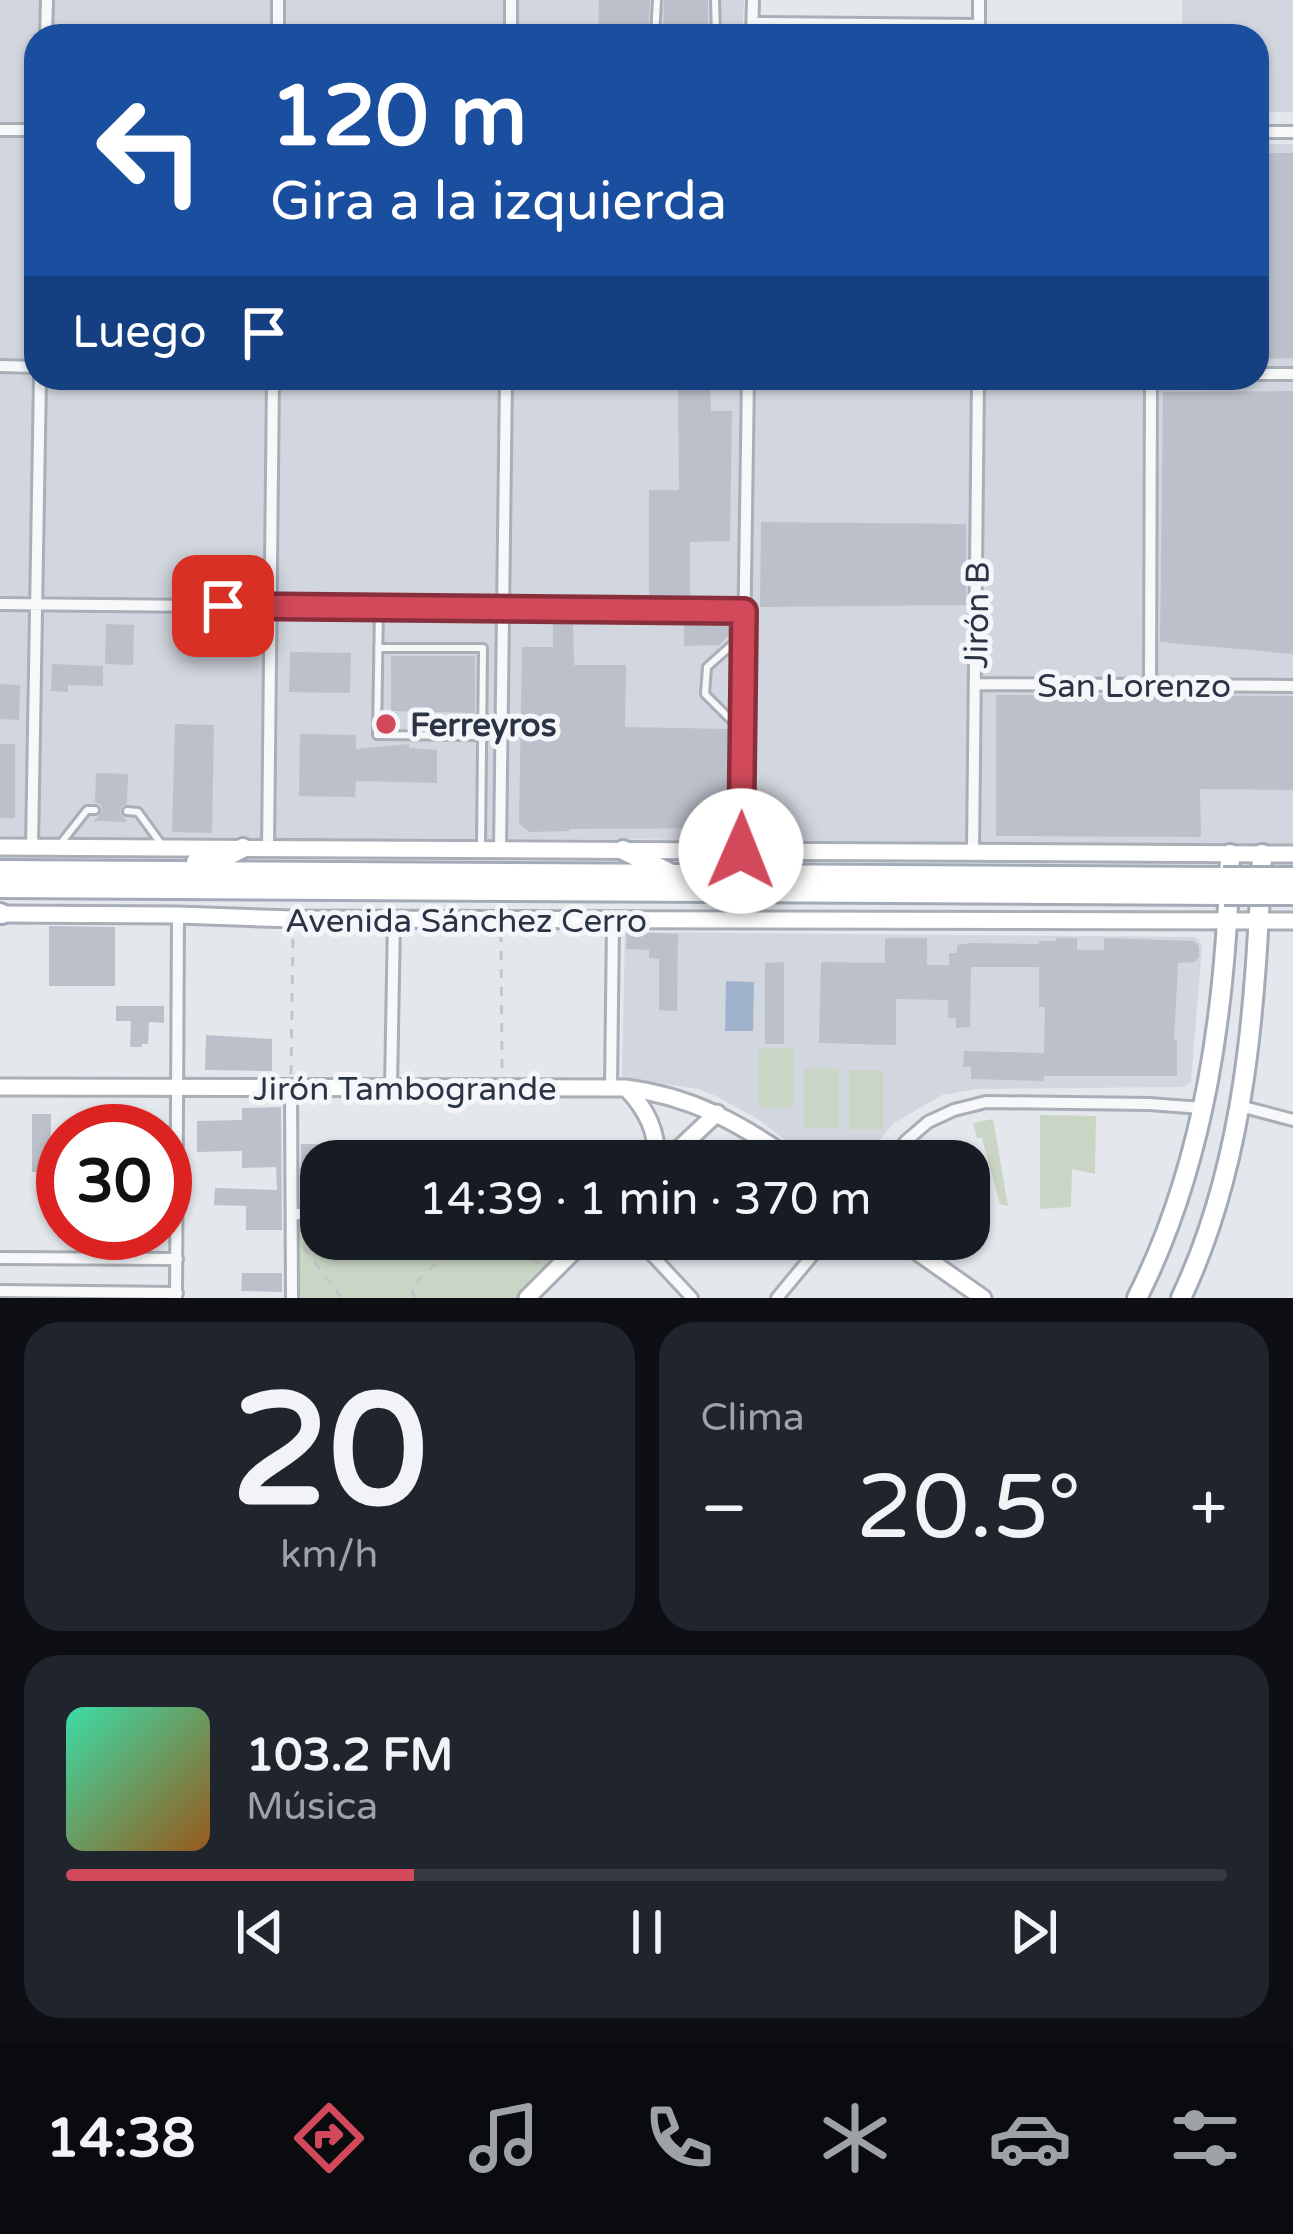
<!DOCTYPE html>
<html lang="es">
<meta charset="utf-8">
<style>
:root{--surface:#171b24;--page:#20242c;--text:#f1f3f6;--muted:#9ea1a6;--line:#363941;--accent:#d1495b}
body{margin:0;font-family:"Varela Round",sans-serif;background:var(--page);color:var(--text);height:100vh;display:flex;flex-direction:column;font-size:45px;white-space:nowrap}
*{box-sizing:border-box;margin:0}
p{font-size:39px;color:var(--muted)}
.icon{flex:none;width:66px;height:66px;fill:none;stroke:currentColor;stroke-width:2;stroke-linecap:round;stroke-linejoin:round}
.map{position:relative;height:1298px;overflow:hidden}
.side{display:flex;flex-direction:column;gap:24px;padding:24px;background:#0d0f14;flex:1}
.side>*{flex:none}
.banner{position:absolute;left:24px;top:24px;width:1245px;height:366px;border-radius:36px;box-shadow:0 3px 9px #0004;background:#1a4fa0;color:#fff;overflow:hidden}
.speed{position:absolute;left:36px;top:1104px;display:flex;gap:24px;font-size:60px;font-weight:700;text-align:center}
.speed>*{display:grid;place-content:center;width:156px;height:156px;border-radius:50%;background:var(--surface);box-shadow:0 3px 9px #0004;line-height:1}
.speed .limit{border:18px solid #d22;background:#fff;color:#111}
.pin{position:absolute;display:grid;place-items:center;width:102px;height:102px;color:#fff;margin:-51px;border-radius:24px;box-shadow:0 6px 18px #0006}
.me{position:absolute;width:132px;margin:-66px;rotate:1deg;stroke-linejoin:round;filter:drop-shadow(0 0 9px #0008)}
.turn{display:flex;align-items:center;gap:42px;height:252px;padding:0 48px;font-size:54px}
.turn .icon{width:156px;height:156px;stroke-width:2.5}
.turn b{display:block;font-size:84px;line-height:102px}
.then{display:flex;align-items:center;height:114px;padding:0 48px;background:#0003;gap:24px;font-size:45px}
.big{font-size:90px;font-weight:600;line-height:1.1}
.side .card{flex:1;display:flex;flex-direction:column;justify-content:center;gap:18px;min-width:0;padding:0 42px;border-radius:36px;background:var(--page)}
.side .dial{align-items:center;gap:0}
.dial b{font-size:156px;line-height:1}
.song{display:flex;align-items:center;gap:36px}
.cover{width:144px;height:144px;border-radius:18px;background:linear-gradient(135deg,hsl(160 70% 55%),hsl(30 70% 35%))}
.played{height:12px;border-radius:6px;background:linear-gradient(90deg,var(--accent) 30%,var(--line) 30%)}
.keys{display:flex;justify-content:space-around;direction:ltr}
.heat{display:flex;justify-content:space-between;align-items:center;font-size:66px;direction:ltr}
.side .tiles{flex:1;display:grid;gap:24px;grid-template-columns:1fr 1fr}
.card:last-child{grid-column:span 2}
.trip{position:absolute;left:300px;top:1140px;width:690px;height:120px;border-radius:36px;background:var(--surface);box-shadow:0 3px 9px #0004;font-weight:600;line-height:120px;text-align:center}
.tab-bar{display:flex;height:192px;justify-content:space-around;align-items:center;background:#090b0e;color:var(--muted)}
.tab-bar .icon{width:84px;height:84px}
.tab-bar .active{color:var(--accent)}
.tab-bar b{font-size:54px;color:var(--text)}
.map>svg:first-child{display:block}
</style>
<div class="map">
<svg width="1293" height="1298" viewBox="0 0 1293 1298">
<rect width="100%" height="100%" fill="#e4e7ec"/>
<path fill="#d2d6de" d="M0 0H744L742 36H36V378H1257V144H1293V855L775 840 0 837Z
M1182 0H1293V112H1257V36H1182Z
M625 932 1195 937 1202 945 1191 1082 1184 1087 977 1089 942 1095 894 1123 862 1161H812L761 1121 718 1097 699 1089 622 1077Z"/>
<path fill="#c9d6c5" d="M759 1048H793V1107H758Z
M804 1069H838V1128H804Z
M849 1070H883V1129H849Z
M1040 1115 1096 1116 1095 1174 1072 1169 1071 1207 1040 1209Z
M993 1119 1008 1206 1000 1204 982 1138H977L973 1123Z
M292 1214H321V1239H587L527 1298H292Z"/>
<path fill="#9fb4cc" d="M726 981 754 982 753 1031H725Z"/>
<path fill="#bbc0ca" d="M599 0H650L648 36H598Z
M664 0H708V36H663Z
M1257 153H1293V358L1257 359Z
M710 385 711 411H732L730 541 690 542V595L649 596V490H679L678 386Z
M1293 391V654L1160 642 1163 392Z
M761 522 966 524V605L760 607Z
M573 621 574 665H626L625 727 728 729 727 828 569 829V831L529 832 519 823 522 647H553V622Z
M684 623 729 624 732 631 720 645 684 646Z
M106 624 134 625 133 665 105 664Z
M290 652 351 653 350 693 289 692Z
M391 656H475V713L391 711Z
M52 664 103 666V686L68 685V692L51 691Z
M0 684 20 685 19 720 0 719Z
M996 695 1293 696V790L1200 789 1201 837 996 836Z
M175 724 214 725 212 833 172 832Z
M300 734 356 735V749L409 744V748L437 750V783L356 781 355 797 299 796Z
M0 744H15V818H0Z
M96 773 128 774 127 804 122 806 120 812 127 822 94 821 102 811 101 805 95 802Z
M49 926 115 927V986H49Z
M627 932 678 934 677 1011 659 1010V959L649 958V950L626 949Z
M885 938H927V965H949V953H957V945L971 943 1039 944 1038 941H1056V938H1077V950H1104V938L1194 941 1199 946V957L1194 962 1178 963 1174 1040H1177V1076H1044L1043 1081 971 1079V1067H963L964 1051 1044 1053 1045 1007H1039V967H971L970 1027 956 1028V1018H948V1000L896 999V1045L819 1043 821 962 885 963Z
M784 962V1044H765V963Z
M116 1006H164V1023L149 1022 148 1044H142V1047H130L131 1021H116Z
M206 1035 272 1039V1071L205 1070Z
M281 1107 282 1230H246V1206L214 1205 215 1188 277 1190 276 1167 242 1168V1151L197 1152V1121L242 1120V1108Z
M32 1114H51L50 1172H32Z
M354 1141 390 1143 389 1161H321V1193H301V1144H354Z
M242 1273H282V1292L241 1291Z"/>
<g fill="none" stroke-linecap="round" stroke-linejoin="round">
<defs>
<path id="lane" d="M715 0 716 36
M655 36 657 0
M379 608 377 735 482 736
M378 648H483L481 845
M740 729 705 694 707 667 743 635
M127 811 138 812 162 845
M61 843 87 810H95"/>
<path id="street" d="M753 23 979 25
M46 36 47 0
M278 36V0
M511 36V0
M752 36 753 0
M979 36V0
M0 130H36
M1257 132H1293
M0 366 36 367
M1257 374H1293
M0 604 744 611
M975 684 1293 686
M1150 685 1151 378
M32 847 40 378
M268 848 273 378
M500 850 506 378
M741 851 748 378
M973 852 978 378
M291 1087 292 1298
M391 1087 394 919
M611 1088 613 921
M1240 1106 1293 1120
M890 1161 906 1141 928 1122 954 1110 986 1102 1149 1104 1202 1108
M292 1214H321
M637 1239 692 1298
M0 1258 177 1259
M0 1291 177 1293
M176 1298 178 915
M777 1298 826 1239"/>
<path id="secondary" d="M0 847 1293 854
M0 914 178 915 293 919 1293 921
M0 1087 626 1088C690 1096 741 1123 793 1161
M627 1089C647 1110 657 1131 657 1161
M666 1161 717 1113
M899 1239 983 1298
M527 1298 586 1239"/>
<path id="primary" d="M623 850 670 873
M196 862 223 858 243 848
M0 870 1223 877
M0 888 1224 895
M0 913 2 914
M1137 1298C1206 1162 1226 1005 1230 854
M1181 1298C1247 1159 1255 1005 1262 854"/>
</defs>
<use href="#lane" stroke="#a9aeb7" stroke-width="12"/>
<use href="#street" stroke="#a9aeb7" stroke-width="16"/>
<use href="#secondary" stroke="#a9aeb7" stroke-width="21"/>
<use href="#primary" stroke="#a3abb8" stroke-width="24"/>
<path stroke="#c2c5cb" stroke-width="3" stroke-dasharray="9 9" stroke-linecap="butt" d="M501 933 502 1074
M291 1074 293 933
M303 1247 342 1298
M414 1298 411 1287 441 1259 506 1254 530 1258 541 1264"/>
<use href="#lane" stroke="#f7f8fa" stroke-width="6"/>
<use href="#street" stroke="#f7f8fa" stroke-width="10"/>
<use href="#secondary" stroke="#fff" stroke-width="15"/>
<use href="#primary" stroke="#fff" stroke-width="18"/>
<defs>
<path id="primary-bridge" d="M1223 877H1293
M1224 895H1293"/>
</defs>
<use href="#primary-bridge" stroke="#a3abb8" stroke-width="24" stroke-linecap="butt"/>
<use href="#primary-bridge" stroke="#fff" stroke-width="18"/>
</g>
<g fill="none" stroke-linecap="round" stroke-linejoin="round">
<defs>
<path id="route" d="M223 606 744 611 741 851"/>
</defs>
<use href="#route" stroke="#882f3b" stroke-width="30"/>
<use href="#route" stroke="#d1495b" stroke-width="21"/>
</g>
<circle fill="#d1495b" stroke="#f4f6f9" stroke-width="4.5" cx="386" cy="724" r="12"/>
<g text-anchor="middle" stroke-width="10" stroke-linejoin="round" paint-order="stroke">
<g font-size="33" fill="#2b3445" stroke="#f4f6f9">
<text transform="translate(976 615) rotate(-89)" y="12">Jirón B</text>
<text x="1134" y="697">San Lorenzo</text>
<text x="466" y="932">Avenida Sánchez Cerro</text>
<text x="405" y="1100">Jirón Tambogrande</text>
</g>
<g font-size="33" font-weight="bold" fill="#2b3445" stroke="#f4f6f9" text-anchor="start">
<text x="410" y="736">Ferreyros</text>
</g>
</g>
</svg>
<div class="speed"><div class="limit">30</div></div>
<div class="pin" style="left:223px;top:606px;background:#d93025"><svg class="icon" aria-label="arrive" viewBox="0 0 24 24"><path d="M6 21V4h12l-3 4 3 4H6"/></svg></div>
<svg class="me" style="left:741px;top:851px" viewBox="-20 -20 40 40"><circle r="19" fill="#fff"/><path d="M0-13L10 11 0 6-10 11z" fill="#d1495b"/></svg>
<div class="trip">14:39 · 1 min · 370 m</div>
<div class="banner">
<div class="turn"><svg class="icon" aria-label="left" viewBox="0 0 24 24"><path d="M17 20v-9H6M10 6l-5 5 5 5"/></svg><div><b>120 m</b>Gira a la izquierda</div></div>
<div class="then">Luego<svg class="icon" aria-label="arrive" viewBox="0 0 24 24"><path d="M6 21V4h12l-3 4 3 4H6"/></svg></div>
</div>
</div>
<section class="side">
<div class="tiles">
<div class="card dial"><b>20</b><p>km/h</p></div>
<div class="card"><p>Clima</p>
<div class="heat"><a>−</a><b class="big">20.5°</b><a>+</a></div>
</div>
<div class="card">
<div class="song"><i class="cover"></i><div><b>103.2 FM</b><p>Música</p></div></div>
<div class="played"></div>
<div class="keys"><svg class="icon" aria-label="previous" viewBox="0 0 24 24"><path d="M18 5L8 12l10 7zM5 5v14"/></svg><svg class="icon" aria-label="pause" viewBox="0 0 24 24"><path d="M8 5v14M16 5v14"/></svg><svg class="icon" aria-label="next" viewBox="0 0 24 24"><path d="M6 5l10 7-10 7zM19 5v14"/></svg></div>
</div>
</div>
</section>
<nav class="tab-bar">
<b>14:38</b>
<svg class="icon active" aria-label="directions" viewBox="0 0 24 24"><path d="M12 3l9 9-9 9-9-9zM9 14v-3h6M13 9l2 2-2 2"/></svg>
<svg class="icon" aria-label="music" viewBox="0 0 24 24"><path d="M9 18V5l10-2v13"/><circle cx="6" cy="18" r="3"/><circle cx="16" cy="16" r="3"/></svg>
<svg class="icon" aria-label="phone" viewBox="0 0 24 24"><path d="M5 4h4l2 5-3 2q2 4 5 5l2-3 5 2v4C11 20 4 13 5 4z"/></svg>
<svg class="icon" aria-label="climate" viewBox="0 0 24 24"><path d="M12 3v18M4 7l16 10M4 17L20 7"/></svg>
<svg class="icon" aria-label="car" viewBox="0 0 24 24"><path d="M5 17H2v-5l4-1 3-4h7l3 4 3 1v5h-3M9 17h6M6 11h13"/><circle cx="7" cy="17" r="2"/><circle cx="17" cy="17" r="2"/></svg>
<svg class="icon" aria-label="filters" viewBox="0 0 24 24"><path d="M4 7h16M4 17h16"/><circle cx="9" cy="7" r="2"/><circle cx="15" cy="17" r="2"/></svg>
</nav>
